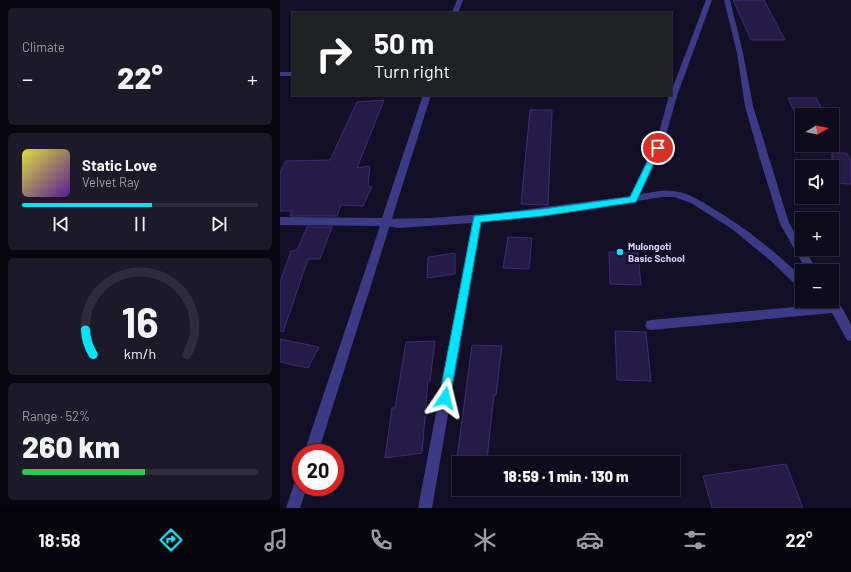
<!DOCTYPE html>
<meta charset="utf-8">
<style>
:root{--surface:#0e0b1c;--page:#1c1929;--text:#f1f3f6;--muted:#9b9ba3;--line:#2e2b3b;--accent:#00e5ff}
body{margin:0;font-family:Barlow,sans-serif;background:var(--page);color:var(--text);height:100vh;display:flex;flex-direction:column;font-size:15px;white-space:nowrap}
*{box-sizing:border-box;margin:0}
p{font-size:13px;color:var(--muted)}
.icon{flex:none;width:22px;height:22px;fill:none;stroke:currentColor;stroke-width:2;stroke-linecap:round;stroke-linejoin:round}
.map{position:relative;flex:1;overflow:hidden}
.details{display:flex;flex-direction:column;gap:8px;padding:8px;background:#08060f;width:280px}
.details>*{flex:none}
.banner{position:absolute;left:12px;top:12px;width:380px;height:84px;border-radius:0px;box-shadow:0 1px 3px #0004,0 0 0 1px var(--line);background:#202124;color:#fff;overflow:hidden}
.needle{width:26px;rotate:80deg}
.buttons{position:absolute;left:515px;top:108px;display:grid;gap:8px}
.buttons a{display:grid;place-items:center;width:44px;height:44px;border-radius:0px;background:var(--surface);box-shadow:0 1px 3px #0004,0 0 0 1px var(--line);font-size:20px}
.speed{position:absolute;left:12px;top:444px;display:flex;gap:8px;font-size:20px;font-weight:700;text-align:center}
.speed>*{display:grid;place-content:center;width:52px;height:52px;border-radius:50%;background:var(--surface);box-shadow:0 1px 3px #0004,0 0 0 1px var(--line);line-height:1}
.speed .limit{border:6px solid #d22;background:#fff;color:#111}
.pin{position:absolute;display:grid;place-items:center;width:34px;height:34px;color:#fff;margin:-17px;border:2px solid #fff;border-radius:50%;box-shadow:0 1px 4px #0007}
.me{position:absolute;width:44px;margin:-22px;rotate:10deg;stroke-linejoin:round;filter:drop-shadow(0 0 3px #0008)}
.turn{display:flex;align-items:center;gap:14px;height:84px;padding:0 16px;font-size:18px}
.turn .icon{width:52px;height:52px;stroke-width:2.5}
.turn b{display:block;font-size:28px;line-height:34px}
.big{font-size:30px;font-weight:800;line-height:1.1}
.details .card{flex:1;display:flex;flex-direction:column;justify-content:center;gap:6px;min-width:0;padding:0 14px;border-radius:6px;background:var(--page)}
.details .dial{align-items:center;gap:0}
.dial svg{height:104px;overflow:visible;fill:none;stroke:var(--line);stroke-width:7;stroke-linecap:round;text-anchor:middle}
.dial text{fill:var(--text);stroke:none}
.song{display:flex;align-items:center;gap:12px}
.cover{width:48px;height:48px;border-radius:6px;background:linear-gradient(135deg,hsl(60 70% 55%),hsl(270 70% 35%))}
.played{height:4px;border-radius:2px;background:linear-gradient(90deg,var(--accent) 55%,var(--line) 55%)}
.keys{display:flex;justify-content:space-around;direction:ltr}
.heat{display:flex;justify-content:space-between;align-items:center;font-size:22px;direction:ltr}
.charge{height:6px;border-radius:3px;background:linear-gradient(90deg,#34c759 52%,var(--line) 0)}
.trip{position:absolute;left:172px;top:456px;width:228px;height:40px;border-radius:0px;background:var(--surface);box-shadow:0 1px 3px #0004,0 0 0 1px var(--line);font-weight:800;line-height:40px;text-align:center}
.dock{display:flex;height:64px;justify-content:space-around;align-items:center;background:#06040b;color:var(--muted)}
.dock .icon{width:28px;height:28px}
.dock .current{color:var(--accent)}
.dock b{font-size:18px;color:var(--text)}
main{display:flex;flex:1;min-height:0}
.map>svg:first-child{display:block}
</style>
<main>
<section class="details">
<div class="card"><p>Climate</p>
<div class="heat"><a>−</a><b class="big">22°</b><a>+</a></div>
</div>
<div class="card">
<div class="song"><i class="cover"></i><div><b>Static Love</b><p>Velvet Ray</p></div></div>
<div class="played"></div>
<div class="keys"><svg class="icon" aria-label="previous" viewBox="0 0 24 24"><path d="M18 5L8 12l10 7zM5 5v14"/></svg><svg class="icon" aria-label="pause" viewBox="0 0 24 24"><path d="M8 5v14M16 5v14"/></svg><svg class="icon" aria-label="next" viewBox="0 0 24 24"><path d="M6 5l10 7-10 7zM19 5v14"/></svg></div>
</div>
<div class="card dial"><svg viewBox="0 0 100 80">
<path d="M14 69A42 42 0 1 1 86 69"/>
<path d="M14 69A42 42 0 0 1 8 50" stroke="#00e5ff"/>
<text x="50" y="56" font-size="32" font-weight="700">16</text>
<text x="50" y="72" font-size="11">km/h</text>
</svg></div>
<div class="card"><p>Range · 52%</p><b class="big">260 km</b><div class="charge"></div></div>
</section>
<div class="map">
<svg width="571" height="508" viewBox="0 0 571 508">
<rect width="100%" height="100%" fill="#130f26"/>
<path fill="#241b47" stroke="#3b2d73" d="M453 0H484L505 40H471Z
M508 98H536L545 115H516Z
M104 100 77 168 90 166 88 186 92 187 83 206 61 205 57 216H10L12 211H0V172L6 161 50 160 77 102Z
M250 110H272L268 205 241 204Z
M552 153H567L571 161V184L552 183Z
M27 227H52L40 259H28L3 332 0 331V282L11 251 17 250Z
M228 237 252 238 249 269 223 268Z
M329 252 358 253 361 285 330 284Z
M175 253V274L147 278 148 257Z
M335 331 366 332 371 381 337 380Z
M0 339 39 347 28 368 0 362Z
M155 341 150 381H148L142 453 105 458 112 408H115L126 342Z
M192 345 222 346 216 395H214L207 459 177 458Z
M506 464 523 508H432L423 476Z"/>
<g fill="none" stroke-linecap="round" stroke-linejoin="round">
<path fill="#3d3a85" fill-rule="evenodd" d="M426 0H432L397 96 385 139 360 194C371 193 382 189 393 191 407 192 421 201 432 208 465 227 494 251 522 277V289L518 287 491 261 452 229 411 203 394 197H382L284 213 201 222 152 508H138L192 223 118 228 103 225 101 222 103 219 151 218 218 213 350 196 377 139 389 96 391 95V92Z
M444 0H450L463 53 473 106 509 223 522 245V249H525L537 271H527L500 224 480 159 465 106 457 53Z
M552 296C557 298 569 319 571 325 571 330 571 337 571 341L567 340 552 313 371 330 367 329 365 325 367 321 371 320 547 304 546 301H552Z"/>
<path fill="#3d3a85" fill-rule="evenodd" d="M177 0H183L178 13H172Z
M0 72H13V76H0Z
M143 95H151L38 453H24L100 226 0 225V217L102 218Z
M21 476V487H27L20 508H6L16 478Z"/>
</g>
<path fill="#00e5ff" stroke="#0095a6" d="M375 146H380L381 148 356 202 263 216 201 222 170 398 169 402 165 403 161 402 159 398 194 216 263 209 350 197Z"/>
<circle fill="#00e5ff" stroke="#130f26" stroke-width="1.5" cx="340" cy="252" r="4"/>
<g text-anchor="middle" stroke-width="4" stroke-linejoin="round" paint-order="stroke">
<g font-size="10" font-weight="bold" fill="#d9d4ff" stroke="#130f26" text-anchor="start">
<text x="348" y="250">Mulongoti<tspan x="348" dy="12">Basic School</tspan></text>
</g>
</g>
</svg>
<div class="buttons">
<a><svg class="needle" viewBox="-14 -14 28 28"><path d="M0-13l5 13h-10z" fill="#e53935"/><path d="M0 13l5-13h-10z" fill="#9b9ba3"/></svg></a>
<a><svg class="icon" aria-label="sound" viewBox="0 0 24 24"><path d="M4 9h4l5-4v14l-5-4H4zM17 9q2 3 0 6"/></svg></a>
<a>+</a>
<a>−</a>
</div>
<div class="speed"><div class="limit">20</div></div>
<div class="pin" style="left:378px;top:148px;background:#d93025"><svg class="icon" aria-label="arrive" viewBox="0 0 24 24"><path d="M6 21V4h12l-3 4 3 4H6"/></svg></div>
<svg class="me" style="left:165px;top:398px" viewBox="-20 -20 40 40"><path d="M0-17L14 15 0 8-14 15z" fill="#00e5ff" stroke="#fff" stroke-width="4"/></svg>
<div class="trip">18:59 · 1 min · 130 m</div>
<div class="banner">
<div class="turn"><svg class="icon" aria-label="right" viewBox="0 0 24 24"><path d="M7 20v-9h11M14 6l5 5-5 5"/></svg><div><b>50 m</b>Turn right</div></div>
</div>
</div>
</main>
<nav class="dock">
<b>18:58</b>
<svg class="icon current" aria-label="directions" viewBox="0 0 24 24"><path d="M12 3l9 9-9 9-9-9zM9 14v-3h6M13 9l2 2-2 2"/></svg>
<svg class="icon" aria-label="music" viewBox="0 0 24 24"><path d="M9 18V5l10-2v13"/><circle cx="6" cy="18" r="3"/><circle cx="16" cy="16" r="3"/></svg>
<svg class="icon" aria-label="phone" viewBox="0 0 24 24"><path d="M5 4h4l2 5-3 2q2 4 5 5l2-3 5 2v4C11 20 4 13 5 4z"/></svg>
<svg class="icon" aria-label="climate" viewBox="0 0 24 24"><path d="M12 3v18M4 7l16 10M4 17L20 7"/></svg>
<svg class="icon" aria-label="car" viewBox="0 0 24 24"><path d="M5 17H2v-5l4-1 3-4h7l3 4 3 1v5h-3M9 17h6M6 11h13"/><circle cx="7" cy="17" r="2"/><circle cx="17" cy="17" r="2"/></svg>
<svg class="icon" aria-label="filters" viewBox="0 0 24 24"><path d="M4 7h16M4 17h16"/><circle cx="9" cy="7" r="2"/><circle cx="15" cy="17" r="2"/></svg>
<b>22°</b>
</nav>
